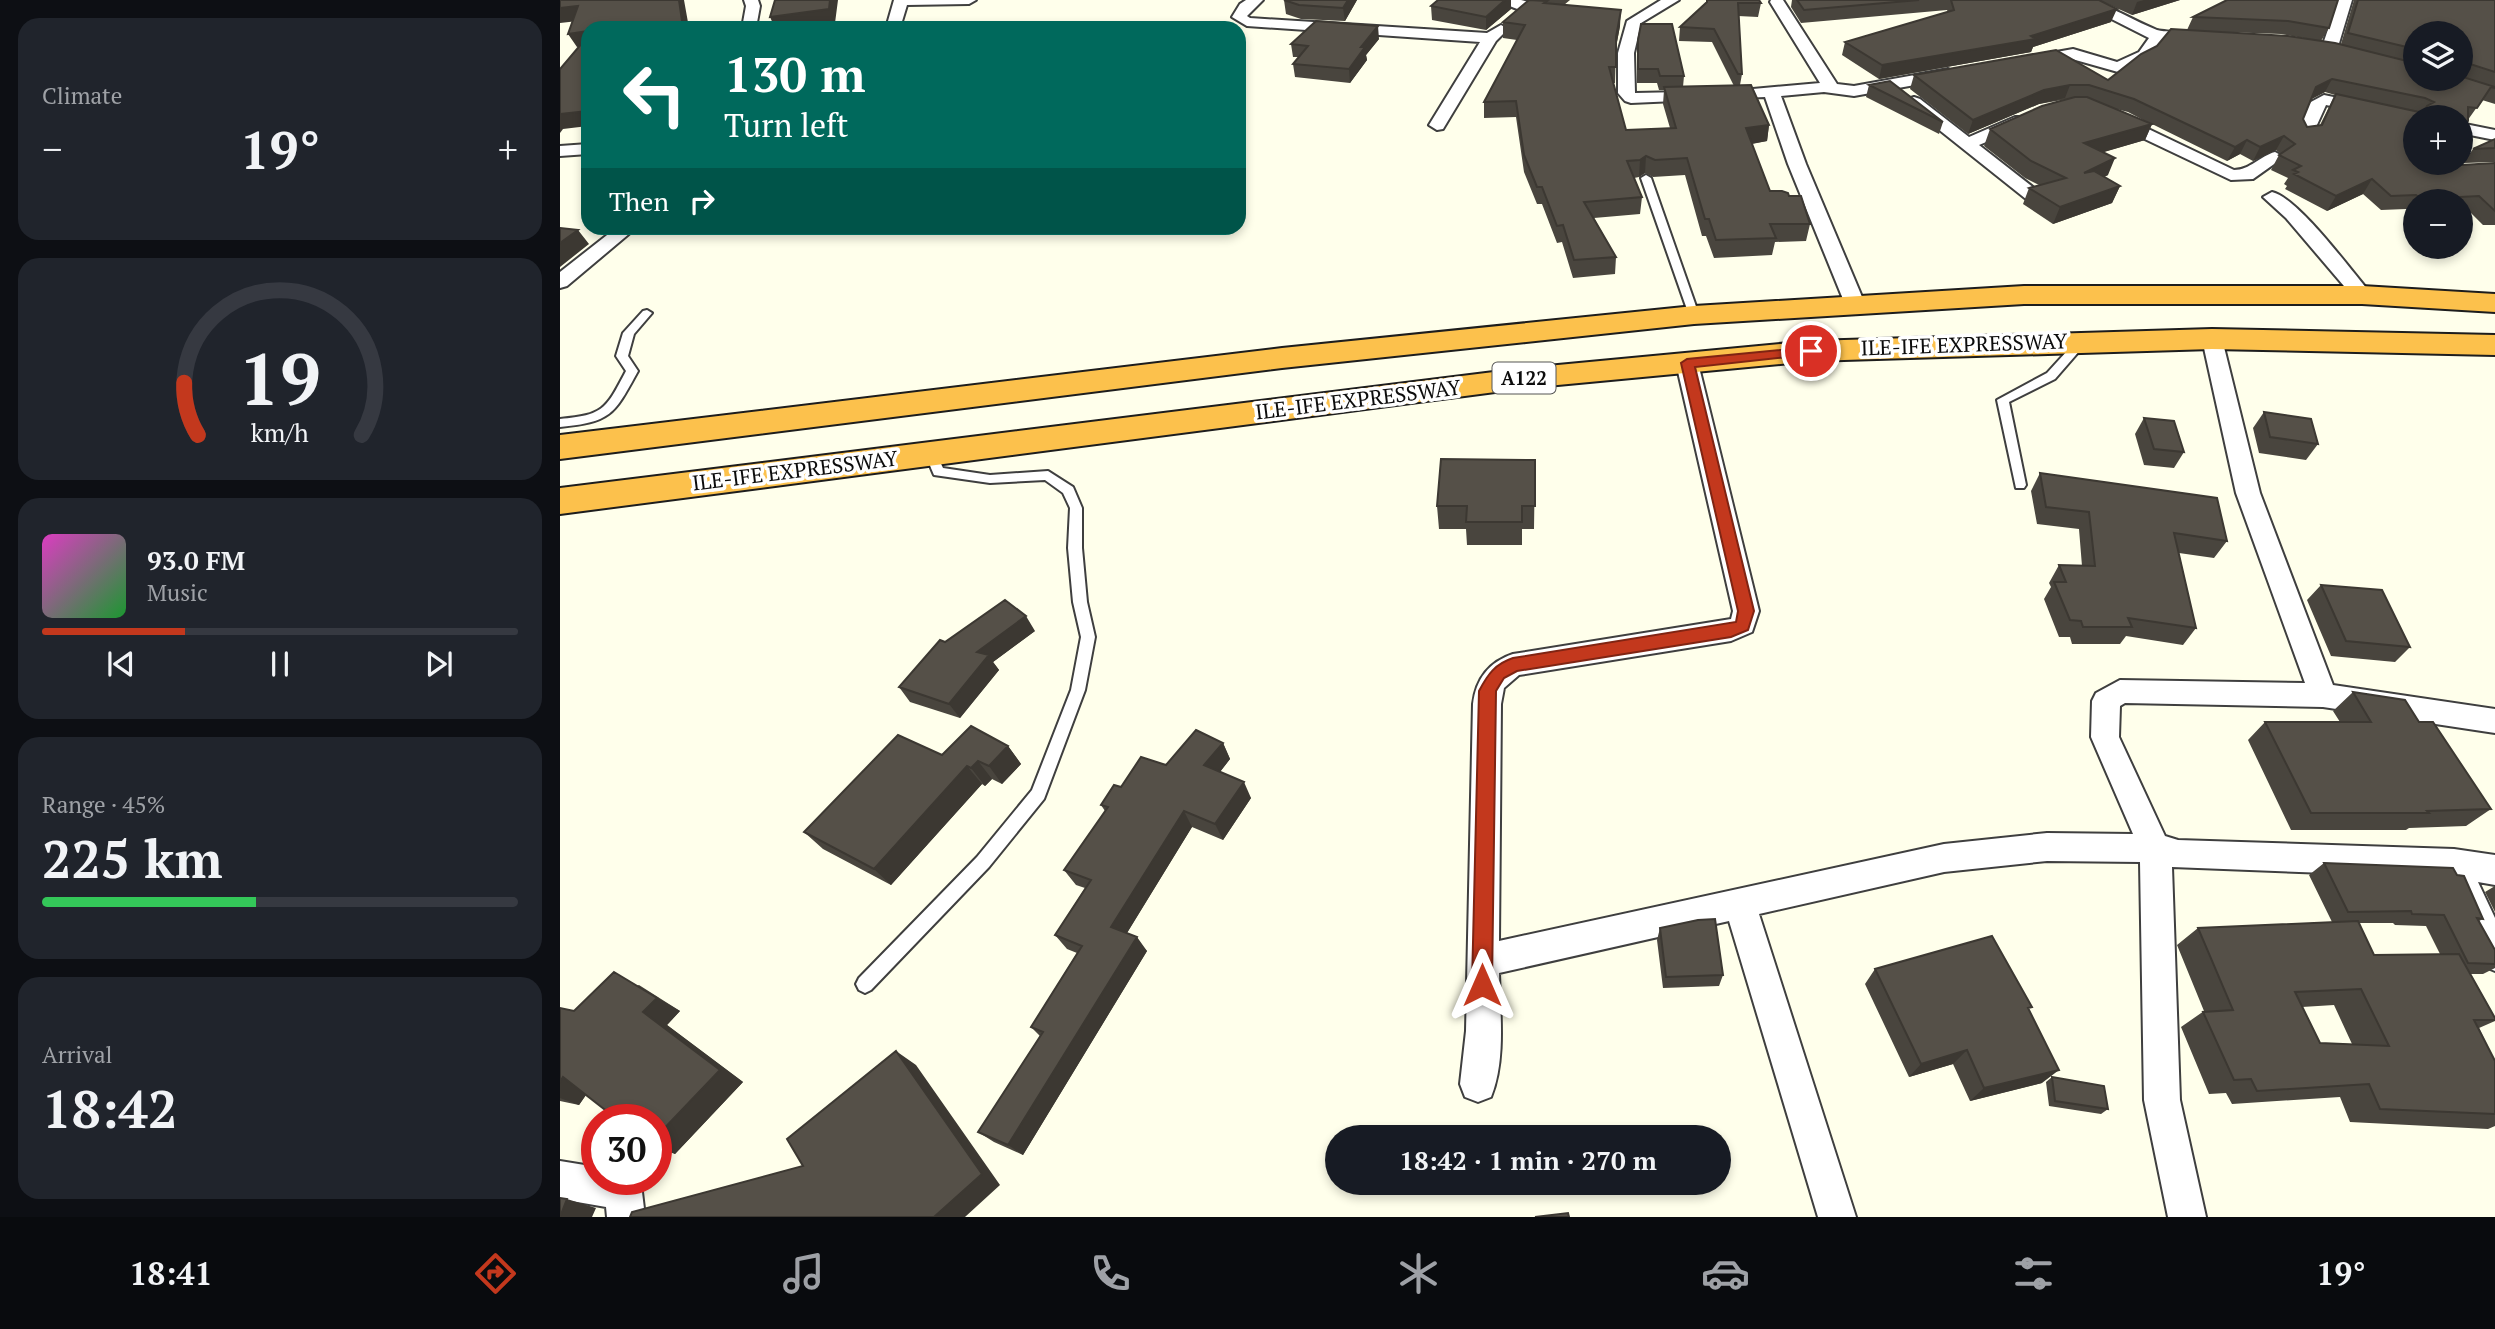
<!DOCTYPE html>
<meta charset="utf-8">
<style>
:root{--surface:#171b24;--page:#20242c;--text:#f1f3f6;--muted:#9ea1a6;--line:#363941;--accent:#c3381d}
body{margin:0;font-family:"PT Serif",serif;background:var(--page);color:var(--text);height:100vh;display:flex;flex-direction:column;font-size:26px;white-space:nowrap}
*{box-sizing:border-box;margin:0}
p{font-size:23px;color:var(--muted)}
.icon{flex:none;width:38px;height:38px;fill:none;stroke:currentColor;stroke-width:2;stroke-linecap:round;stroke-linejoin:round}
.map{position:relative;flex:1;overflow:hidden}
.side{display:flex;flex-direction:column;gap:18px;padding:18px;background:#0d0f14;width:560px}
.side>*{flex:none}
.hud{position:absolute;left:21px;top:21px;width:665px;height:214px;border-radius:21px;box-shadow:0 4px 10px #0003;background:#00695c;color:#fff;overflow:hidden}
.tools{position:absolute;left:1843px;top:21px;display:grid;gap:14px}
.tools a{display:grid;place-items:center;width:70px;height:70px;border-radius:50%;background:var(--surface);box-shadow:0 4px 10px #0003;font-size:35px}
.speed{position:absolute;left:21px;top:1104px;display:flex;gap:14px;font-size:35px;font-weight:700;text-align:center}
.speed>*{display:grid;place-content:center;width:91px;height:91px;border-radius:50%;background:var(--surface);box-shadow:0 4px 10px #0003;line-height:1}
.speed .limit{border:10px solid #d22;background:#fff;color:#111}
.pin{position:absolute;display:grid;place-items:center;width:60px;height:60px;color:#fff;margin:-30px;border:4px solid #fff;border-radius:50%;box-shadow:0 2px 7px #0007}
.me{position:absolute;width:77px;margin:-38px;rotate:0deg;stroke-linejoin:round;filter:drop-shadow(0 0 5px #0008)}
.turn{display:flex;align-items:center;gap:24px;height:147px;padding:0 28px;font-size:32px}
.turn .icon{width:91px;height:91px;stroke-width:2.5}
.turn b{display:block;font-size:49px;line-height:60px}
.then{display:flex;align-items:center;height:66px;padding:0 28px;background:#0003;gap:14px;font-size:26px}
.big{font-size:52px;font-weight:800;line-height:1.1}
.side .card{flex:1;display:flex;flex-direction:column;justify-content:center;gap:10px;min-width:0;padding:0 24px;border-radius:21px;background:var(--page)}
.side .dial{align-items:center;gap:0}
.dial svg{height:182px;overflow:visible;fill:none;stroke:var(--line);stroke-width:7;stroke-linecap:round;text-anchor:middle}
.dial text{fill:var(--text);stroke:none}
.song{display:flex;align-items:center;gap:21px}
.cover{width:84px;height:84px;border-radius:10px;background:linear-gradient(135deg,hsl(310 70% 55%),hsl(130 70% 35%))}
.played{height:7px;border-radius:4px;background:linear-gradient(90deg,var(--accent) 30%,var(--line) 30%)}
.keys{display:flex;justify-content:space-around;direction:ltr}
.heat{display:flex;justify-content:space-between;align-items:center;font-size:38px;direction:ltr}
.charge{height:10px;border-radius:5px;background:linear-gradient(90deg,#34c759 45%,var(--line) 0)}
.trip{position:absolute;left:765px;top:1125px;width:406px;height:70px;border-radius:35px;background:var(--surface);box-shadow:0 4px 10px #0003;font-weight:800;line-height:70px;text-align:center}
.dock{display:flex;height:112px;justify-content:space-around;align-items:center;background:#090b0e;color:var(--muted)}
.dock .icon{width:49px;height:49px}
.dock .active{color:var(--accent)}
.dock b{font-size:32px;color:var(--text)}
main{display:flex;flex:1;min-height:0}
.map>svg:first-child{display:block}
</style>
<main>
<section class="side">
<div class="card"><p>Climate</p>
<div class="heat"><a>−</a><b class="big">19°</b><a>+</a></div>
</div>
<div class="card dial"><svg viewBox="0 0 100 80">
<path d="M14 69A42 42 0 1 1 86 69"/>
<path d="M14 69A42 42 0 0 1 8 46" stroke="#c3381d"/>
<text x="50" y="56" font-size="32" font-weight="700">19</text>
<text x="50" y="72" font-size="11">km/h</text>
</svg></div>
<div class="card">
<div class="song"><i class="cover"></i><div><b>93.0 FM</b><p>Music</p></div></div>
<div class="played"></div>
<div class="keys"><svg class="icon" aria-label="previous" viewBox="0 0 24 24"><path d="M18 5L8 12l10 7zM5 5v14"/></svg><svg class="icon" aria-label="pause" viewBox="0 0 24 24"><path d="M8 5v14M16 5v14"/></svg><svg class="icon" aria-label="next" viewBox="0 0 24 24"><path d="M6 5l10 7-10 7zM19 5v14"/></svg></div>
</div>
<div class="card"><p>Range · 45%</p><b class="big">225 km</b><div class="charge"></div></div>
<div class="card"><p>Arrival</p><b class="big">18:42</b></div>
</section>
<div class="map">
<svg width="1935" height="1217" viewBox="0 0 1935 1217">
<rect width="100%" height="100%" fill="#ffffeb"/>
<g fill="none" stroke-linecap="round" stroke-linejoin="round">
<defs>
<path id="lane" d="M1086 175 1091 178 1139 315 1138 317H1130L1129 315 1081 178Z
M87 310 92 313 74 334 68 356 78 371C54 415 51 422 0 427V419C44 415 46 409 66 371L56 356 63 333 83 311Z
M1522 338 1528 341 1495 379 1449 402 1466 485 1464 488H1456L1437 400 1487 373 1518 339Z
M371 450 375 451 383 468 430 475 488 471 513 487 522 508V548L527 602 535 637 525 690 484 799 429 867 311 990 305 993 299 990 296 984 299 978 417 857 472 790 511 690 521 637 513 602 508 548 510 508 503 493 485 480 430 483 374 475 365 454Z"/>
<path id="street" d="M184 0H198L200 6 196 28H182L186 6Z
M334 0H416L409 4 347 5 340 28H326Z
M686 0H703L687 16 690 18 927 33 941 25 948 29 936 41 883 129 877 130 869 125 920 42 687 26 672 17 680 4Z
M939 0H961L1001 9 1003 12C993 21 949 9 939 0Z
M1101 0H1119L1081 23 1074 53 1075 93 1171 91 1260 83 1210 2 1211 0H1223L1277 84 1294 86 1388 69 1396 74 1388 79 1294 96 1264 92 1221 96 1246 164 1305 304 1302 308H1288L1285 304 1228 164 1205 97 1071 103 1065 101 1058 93V53L1067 21Z
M1514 0C1544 0 1569 19 1597 30 1606 33 1615 29 1622 36L1615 40H1602L1589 58 1558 72 1512 59 1463 64 1460 61 1463 58 1513 49 1557 62 1579 52 1589 38Z
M1778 0H1792L1777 50 1769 55 1761 50Z
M1764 95 1855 114 1862 117H1855V124L1766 105 1751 138H1739L1737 134 1749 103Z
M1354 97 1360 99 1409 137 1455 117H1467L1469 121 1467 125 1419 145 1478 191 1481 195 1478 199H1466L1348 105 1346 102 1348 99Z
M1557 114 1674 170C1690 170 1700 156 1715 152L1724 157 1693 179 1671 180 1551 123 1549 119 1551 115Z
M1900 123 1935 130V140L1900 133Z
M28 144V154L0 156V146Z
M1712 192C1738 198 1789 268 1809 291L1812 295 1809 299H1795L1726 218 1703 197Z
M56 228H76L7 286 0 288V272Z
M1652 333 1659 334 1662 339 1700 493 1773 685 1935 709V733L1763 707 1565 703 1560 706 1559 737 1605 836 1618 840 1894 849 1935 855V885L1918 882 1935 918V971L1923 966 1890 890 1898 878 1612 867 1620 1100 1646 1217H1608L1584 1100 1580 862 1487 861 1384 872 1199 914 1296 1217H1258L1169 921 939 973C940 1013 946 1060 931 1097L918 1102 905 1097 900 1084 906 1031 913 704C916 679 929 662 953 654L1171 619 1173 611 1116 363 1119 358H1135L1138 363 1199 611 1192 632 1171 641 959 675 944 688 941 704 939 941 1384 844 1487 833 1573 834 1531 737 1532 701 1536 693 1560 680 1745 683 1676 493 1642 339 1645 334Z
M0 1161 37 1167V1180H77L82 1192 85 1217H47L46 1207 0 1199Z"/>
<path id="highway" d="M1464 286H1802L1935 294V312L1802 304H1464L1134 324 722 368 0 459V435L722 348 1134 306Z
M1652 329 1935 335V355L1652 349 1251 361 966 388 0 514V488L966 368 1251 341Z"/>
</defs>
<use href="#lane" stroke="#3f3f3f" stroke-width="4"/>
<use href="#street" stroke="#3f3f3f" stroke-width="4"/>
<use href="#highway" stroke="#1d1d1d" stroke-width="4"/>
<use href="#lane" fill="#fff" fill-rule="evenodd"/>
<use href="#street" fill="#fff" fill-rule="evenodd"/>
<use href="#highway" fill="#fcc14c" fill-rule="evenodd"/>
</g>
<path fill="#49453e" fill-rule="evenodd" d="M724 0H797L785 21 741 19 726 14Z
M967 0H1010L1004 5 987 3V4L1060 26 1056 47 1055 83H1053L1066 130 1110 128 1103 104 1104 90H1099L1097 83H1077V53L1078 40 1124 76 1123 87 1174 86 1152 42 1119 41 1120 27 1146 3V0H1199L1201 3 1198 17 1178 16 1182 74 1180 85 1209 125 1207 141 1192 144 1210 191 1229 196 1250 224 1246 241 1215 242 1212 255 1154 258 1146 236H1142L1125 175 1093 177 1085 173 1079 177 1074 178 1082 197 1080 214 1034 218 1056 257 1055 274 1013 278 1002 242 997 243 982 204H977L964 172 956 117 924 118V102L957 40 943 38V22L969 0Z
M1232 0H1620L1572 15 1543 2 1551 22 1473 47 1471 52 1319 79 1282 55 1285 42 1388 12 1387 10 1241 23 1231 7Z
M1667 0 1769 28 1761 41 1781 44 1794 0H1935V104L1922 100 1900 131V117L1855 163H1879L1877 165 1866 166 1868 167 1935 163V225H1923L1908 210 1900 211V201H1855V213H1851L1846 209 1821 210 1803 194 1767 211 1725 189 1727 186 1724 184 1728 178 1711 170 1719 155 1721 154 1716 150 1693 161 1680 154 1667 161 1592 124 1585 140 1543 152 1548 175 1544 177 1560 186 1552 203 1493 224 1463 204 1469 188 1479 185 1465 178 1424 146 1430 129 1508 99 1479 104 1408 134 1350 89 1354 75 1548 80 1597 46 1627 30 1633 17ZM1637 31 1721 34 1761 41ZM1855 33H1900V79H1855ZM1765 92 1775 95 1760 125 1747 127 1743 119 1751 99ZM1552 108 1568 112 1589 123Z
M871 6 951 9 926 30 872 20Z
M819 39 806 55 807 60 790 83 735 77 733 64 739 57H733L731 44Z
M1309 85 1383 122 1379 134 1306 97Z
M1935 139V162L1903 163 1913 149Z
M1704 412 1758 444 1746 460 1699 453 1693 428Z
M1584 418 1624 452 1614 468 1584 465 1575 434Z
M975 460 974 529H962V545H907L906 529H879L877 506Z
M1480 473 1667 541 1654 558 1619 553 1636 628 1623 645 1566 636 1560 644H1512L1510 637H1499L1484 599 1491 587 1489 583 1499 565 1522 566 1519 529 1477 524 1471 491Z
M1761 585 1850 647 1835 662 1771 656 1747 600Z
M475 631 433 662 439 670 400 718 350 702 339 687 385 642Z
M1793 692 1859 722 1931 809 1906 826 1849 828 1846 830H1731L1688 740 1705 722H1780L1773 711Z
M663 743 670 759 660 772 691 798 663 840 632 827 567 933 587 951 463 1155 434 1142 418 1132 480 1036 471 1027 517 953 507 949 495 935 525 888 516 885 504 870 545 811 541 805 561 787 606 765Z
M448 746 461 764 442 784 432 779 425 786 422 784 331 885 263 849 244 832 382 755Z
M1764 863 1923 919 1919 921 1935 950V968L1923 974H1910L1935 1021 1919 1028 1935 1061V1126L1928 1129 1790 1122 1780 1097 1672 1104 1666 1093 1649 1094 1621 1027 1644 1011 1617 945 1638 928 1772 922 1749 875ZM1799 923H1833L1835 925 1866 926 1880 954 1814 955ZM1774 1005 1792 1044 1760 1043 1742 1007Z
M1935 886V912L1925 892Z
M1100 928 1163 975 1159 986 1103 988 1097 940Z
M1315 969 1469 1010 1482 1083 1410 1101 1393 1064 1349 1077 1305 984Z
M79 985 120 1011 107 1025 183 1082 115 1154 26 1095 19 1105 0 1101V1008L14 1011Z
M1492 1077 1548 1109 1541 1114 1489 1106 1486 1082Z"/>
<path fill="#3c3832" d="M119 0H124L129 28H126L122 21Z
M270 0H278L275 23 235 28H215L210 17Z
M788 0H797L785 21 783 8Z
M945 0H951V9L926 30V17Z
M1584 0H1620L1572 15 1577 2Z
M18 6 27 20 0 23V8Z
M1557 9 1551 22 1473 47 1471 52 1319 79 1322 65 1471 36Z
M1061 10 1060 26 1055 53 1056 37Z
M818 26 819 39 806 55 807 60 790 83 789 69 801 47Z
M28 31V46L17 47 8 34Z
M1772 79 1765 92 1748 101 1756 87Z
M1510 85 1505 98 1479 104 1408 134 1413 120 1484 90Z
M28 111V126L3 129 0 133V114Z
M1592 124 1585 140 1517 160 1524 143Z
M1209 125 1207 141 1184 145 1186 128Z
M1724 136 1716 150 1693 161 1700 147Z
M1687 140 1680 154 1667 161 1675 147Z
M1086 156 1085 173 1079 177 1080 160Z
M1555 158 1548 175 1516 190 1524 173Z
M1812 179 1803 194 1767 211 1776 196Z
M1560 186 1552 203 1493 224 1500 207Z
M18 230 29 244 0 267V243Z
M466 616 475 631 433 662 439 670 400 718 389 704 417 652Z
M663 743 670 759 652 782 644 765Z
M448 746 461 764 442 784 429 766Z
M418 761 432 779 425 786 411 768Z
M407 766 422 784 331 885 314 869Z
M684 782 691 798 663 840 655 824Z
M624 811 632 827 562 941 551 927Z
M577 937 587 951 463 1155 448 1145Z
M54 972 120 1011 107 1025 183 1082 115 1154 96 1147V1137L83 1012Z
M1407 1050 1393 1064 1349 1077 1361 1064Z
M336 1051 356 1065 440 1185 405 1217H374Z
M1499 1070 1482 1083 1410 1101 1424 1088Z
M3 1077 30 1089 19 1105 0 1098V1082Z
M7 1199 36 1208 32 1217H0Z"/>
<path fill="#555048" stroke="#3c3832" stroke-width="2" fill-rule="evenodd" d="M0 0H119L122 21 126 28H28V31L8 34 18 6 0 8Z
M215 0H270L269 9 210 17Z
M724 0H788L783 8 739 5Z
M878 0H945L926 17 871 6Z
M969 0 987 1 984 3 1061 10 1056 37V67H1049L1066 130 1116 128 1104 87 1191 85 1209 125 1186 128 1210 191H1222L1228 193 1229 196H1241L1250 224H1210L1216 238 1156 240 1149 219H1145L1127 158 1095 160 1086 156 1080 160 1067 161 1082 197 1024 202 1056 257 1014 260 1003 225 997 226 982 187H977L964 155 956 101 924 102 965 25 943 22Z
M1147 0H1199L1201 3H1178L1182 74H1178L1154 29 1120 27 1147 2Z
M1237 0H1359L1244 10Z
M1391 0H1539L1557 9 1471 36 1476 39 1322 65 1285 42 1394 10Z
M1667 0H1778L1769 28 1728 21 1633 17Z
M1798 0H1935V72L1907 63H1900V33H1855V49L1788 33Z
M756 21 818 26 801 47H805L789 69 733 64 748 46 731 44Z
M1081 24H1112L1124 76H1100L1098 69H1078V40Z
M1611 29 1728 36 1775 43 1855 63V79H1900V76L1935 87V88L1931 87 1917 108 1908 107V121L1900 131V117H1855V163H1860L1868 167 1935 163V211L1919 196 1861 199 1856 195 1831 196 1812 179 1776 196 1734 174 1738 172 1733 170 1741 166 1719 155 1735 144 1724 136 1700 147 1687 140 1675 147 1574 99 1529 85H1510L1484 90 1413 120 1354 75 1496 50 1548 80 1581 54 1597 46ZM1772 79 1865 98 1874 102 1867 106 1864 113 1776 94 1762 125 1747 127 1743 119 1756 87Z
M28 36V111L0 114V69Z
M1330 81 1383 122 1309 85Z
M1515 97H1527L1592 124 1524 143 1555 158 1524 173 1534 171 1560 186 1500 207 1469 188 1506 178 1471 161 1430 129 1482 106Z
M1935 139V148L1913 149Z
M0 228 18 230 0 243Z
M1704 412 1751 419 1758 444 1710 437Z
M1584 418 1614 421 1624 452 1594 449Z
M881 459 975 460V506H962V522H906L907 506H877Z
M1480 473 1657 498 1667 541 1614 533 1636 628 1568 618 1572 627H1523L1521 621 1510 620 1494 582H1506L1499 565 1535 566 1529 512 1486 507Z
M1761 585 1822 590 1850 647 1786 641Z
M445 600 466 616 417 652 429 655 389 704 339 687 380 640 385 642Z
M1793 692 1845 700 1859 722H1873L1931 809 1867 811 1869 813H1751L1705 722H1811Z
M411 726 448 746 429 766 418 761 411 768 407 766 314 869 244 832 338 735 382 755Z
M636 730 663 743 644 765 684 782 655 824 624 811 551 927 577 937 448 1145 418 1132 483 1032 471 1027 522 946 495 935 531 880 504 870 548 807 541 805 554 785 561 787 581 757 606 765Z
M1764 863 1893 868 1897 875 1904 876 1923 919 1917 918 1935 950V964L1908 963 1884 915 1852 914 1851 911 1788 912Z
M1155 919 1163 975 1106 977 1100 928 1138 920Z
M1798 921 1814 955 1899 954 1935 1018V1020H1914L1935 1061V1114L1820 1109 1809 1084 1697 1091 1691 1079 1674 1080 1643 1012 1673 1010 1638 928ZM1801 989 1829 1046 1760 1043 1735 992Z
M1432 936 1472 1007 1468 1008 1499 1070 1424 1088 1407 1050 1361 1064 1315 969Z
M54 972 97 998 83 1012 160 1070 96 1137V1120H58L3 1077 0 1082V1008L14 1011Z
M336 1051 422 1174 374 1217H70L72 1212 243 1166 227 1139Z
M1492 1077 1544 1086 1548 1109 1495 1101Z
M0 1198 7 1199 0 1217Z
M1008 1213 1009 1217H975Z"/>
<path fill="#c3381d" stroke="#7f2413" stroke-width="2" d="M1251 347 1256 349V354L1135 367 1194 611 1188 630 1171 637 957 671 944 678 936 691 932 985 929 992 922 995 915 992 912 985 919 691C928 674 935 664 953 658L1176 622 1178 611 1121 363 1127 359Z"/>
<g text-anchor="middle" stroke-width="7" stroke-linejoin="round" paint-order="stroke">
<rect fill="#fff" stroke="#555" stroke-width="2" x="932.5" y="362.5" width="63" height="31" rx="5"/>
<g font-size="19" font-weight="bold" fill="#0c0c0c">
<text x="964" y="385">A122</text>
</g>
<g font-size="21" fill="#0c0c0c" stroke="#fff">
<text transform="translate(1404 345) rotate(-2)" y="7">ILE-IFE EXPRESSWAY</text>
<text transform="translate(798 400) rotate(-7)" y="7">ILE-IFE EXPRESSWAY</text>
<text transform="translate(235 471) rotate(-7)" y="7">ILE-IFE EXPRESSWAY</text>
</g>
</g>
</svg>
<div class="tools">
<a><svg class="icon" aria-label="layers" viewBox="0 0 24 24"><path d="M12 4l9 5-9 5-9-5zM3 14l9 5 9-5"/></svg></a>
<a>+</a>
<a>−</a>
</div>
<div class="speed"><div class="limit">30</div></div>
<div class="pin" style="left:1251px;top:351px;background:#d93025"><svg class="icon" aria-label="arrive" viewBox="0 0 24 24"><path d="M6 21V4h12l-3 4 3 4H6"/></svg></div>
<svg class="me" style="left:922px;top:985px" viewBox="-20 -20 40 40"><path d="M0-17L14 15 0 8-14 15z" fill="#c3381d" stroke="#fff" stroke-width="4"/></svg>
<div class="trip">18:42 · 1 min · 270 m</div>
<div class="hud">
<div class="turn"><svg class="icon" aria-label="left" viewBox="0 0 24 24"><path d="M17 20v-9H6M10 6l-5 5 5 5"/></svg><div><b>130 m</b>Turn left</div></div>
<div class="then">Then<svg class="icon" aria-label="right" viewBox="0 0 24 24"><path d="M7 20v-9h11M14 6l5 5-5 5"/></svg></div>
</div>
</div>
</main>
<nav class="dock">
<b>18:41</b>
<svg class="icon active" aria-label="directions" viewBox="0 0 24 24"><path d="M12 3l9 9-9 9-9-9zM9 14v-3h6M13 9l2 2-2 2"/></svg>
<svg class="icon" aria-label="music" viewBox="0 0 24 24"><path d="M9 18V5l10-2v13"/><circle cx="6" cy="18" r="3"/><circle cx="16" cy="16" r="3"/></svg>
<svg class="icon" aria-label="phone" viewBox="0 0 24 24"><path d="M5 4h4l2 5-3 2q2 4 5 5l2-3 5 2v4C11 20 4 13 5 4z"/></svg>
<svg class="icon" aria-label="climate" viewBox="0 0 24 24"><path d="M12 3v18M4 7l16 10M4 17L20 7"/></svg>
<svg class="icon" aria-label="car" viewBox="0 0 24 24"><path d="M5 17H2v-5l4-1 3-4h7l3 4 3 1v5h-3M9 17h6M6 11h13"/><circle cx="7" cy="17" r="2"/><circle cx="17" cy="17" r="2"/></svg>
<svg class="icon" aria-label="filters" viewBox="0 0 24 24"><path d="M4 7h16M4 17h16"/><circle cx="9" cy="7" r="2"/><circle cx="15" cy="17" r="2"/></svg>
<b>19°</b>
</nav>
